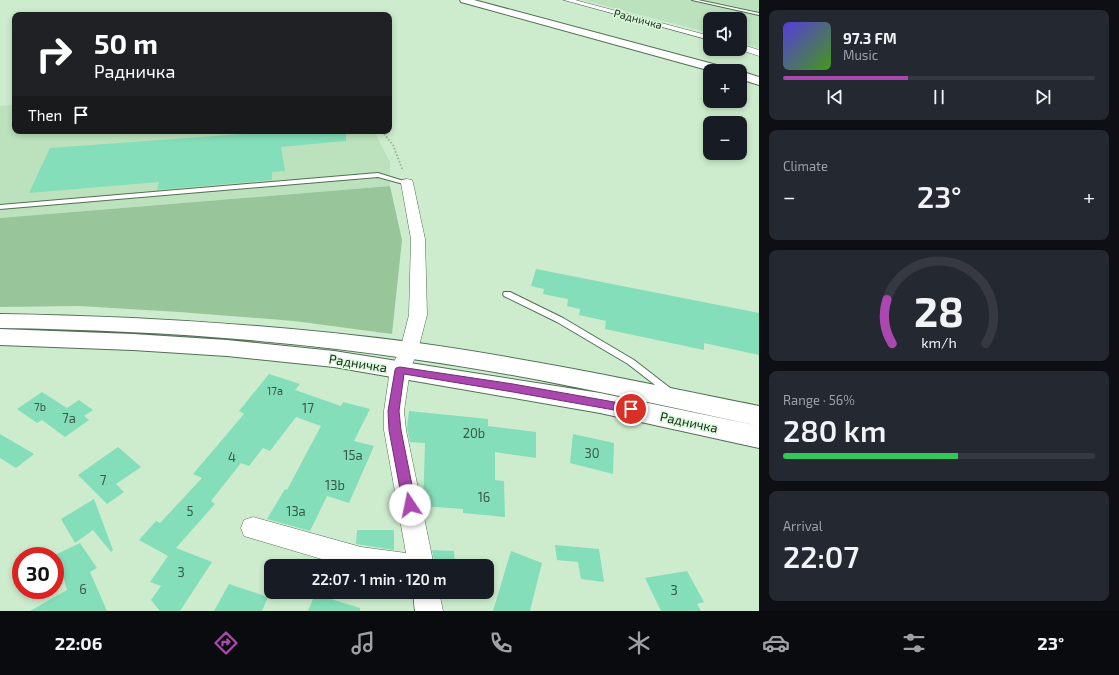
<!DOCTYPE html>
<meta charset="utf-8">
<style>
:root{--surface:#171b24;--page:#242831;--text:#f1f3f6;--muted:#9ea1a6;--line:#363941;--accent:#aa48af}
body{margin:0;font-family:"Exo 2",sans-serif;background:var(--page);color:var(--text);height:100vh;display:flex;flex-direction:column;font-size:15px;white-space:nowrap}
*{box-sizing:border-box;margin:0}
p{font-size:13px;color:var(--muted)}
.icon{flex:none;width:22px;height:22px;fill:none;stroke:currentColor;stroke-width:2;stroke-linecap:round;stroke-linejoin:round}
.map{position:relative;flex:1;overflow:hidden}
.side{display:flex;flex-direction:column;gap:10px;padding:10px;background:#0d0f14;width:360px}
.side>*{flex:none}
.top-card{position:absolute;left:12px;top:12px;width:380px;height:122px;border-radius:8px;box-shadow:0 2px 6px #0003;background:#202124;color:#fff;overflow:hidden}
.fabs{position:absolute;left:703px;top:12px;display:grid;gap:8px}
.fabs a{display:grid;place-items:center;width:44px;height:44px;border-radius:8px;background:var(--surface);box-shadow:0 2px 6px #0003;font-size:20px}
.speed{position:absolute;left:12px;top:547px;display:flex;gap:8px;font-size:20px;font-weight:700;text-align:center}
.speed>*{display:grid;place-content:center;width:52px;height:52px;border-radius:50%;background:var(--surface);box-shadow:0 2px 6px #0003;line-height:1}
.speed .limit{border:6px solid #d22;background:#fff;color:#111}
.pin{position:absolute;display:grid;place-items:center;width:34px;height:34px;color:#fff;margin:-17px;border:2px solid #fff;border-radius:50%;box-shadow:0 1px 4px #0007}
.me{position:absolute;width:44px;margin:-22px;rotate:349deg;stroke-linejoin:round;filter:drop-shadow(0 0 3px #0008)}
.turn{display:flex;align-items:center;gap:14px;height:84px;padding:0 16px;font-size:18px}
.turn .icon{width:52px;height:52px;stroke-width:2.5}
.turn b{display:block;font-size:28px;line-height:34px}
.then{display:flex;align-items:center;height:38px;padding:0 16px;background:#0003;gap:8px;font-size:15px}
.big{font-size:30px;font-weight:600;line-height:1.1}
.side .tile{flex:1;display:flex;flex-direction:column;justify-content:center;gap:6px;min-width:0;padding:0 14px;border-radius:8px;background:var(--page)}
.side .dial{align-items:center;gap:0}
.dial svg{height:104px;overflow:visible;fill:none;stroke:var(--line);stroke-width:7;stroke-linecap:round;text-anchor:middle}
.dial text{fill:var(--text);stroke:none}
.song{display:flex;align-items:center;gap:12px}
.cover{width:48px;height:48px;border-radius:6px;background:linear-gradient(135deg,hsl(250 70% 55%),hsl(100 70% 35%))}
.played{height:4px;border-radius:2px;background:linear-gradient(90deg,var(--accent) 40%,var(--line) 40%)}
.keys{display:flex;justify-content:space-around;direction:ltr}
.heat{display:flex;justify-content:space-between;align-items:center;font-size:22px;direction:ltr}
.charge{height:6px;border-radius:3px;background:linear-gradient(90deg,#34c759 56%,var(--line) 0)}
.trip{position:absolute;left:264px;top:559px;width:230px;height:40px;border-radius:8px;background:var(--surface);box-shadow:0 2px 6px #0003;font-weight:600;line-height:40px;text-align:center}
.menu{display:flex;height:64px;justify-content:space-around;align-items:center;background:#090b0e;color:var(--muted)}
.menu .icon{width:28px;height:28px}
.menu .active{color:var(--accent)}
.menu b{font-size:18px;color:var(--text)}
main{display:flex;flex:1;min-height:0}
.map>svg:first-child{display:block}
</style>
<main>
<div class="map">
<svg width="759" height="611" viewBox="0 0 759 611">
<rect width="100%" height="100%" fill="#cceccd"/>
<path fill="#bce2bd" d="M583 0H759V48L740 42V19H710V33Z
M15 105V131H374L390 162V186L0 218V106Z"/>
<path fill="#98c69a" d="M390 186 402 240 392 334 294 321 179 312 79 306 0 307V218Z"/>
<path fill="#84deb9" d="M285 131H346V141L281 147 285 171 272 172V180L157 190 159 182 29 193 50 148Z
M536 269 759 313V355L704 343V350L605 329 606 321 579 315 580 309 567 306 568 299 543 294 544 289 531 286Z
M269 374 300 384 295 390 341 406 343 402 370 409 354 441 374 446 349 503 327 496 310 531 267 519 285 489 287 490 321 426 296 417 270 451 263 448 249 466 241 463 211 501 215 504 176 548 212 562 180 611H160L151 600 161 586 150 582 168 556 139 540 156 521 160 523 202 478 193 474 244 414 239 411Z
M42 392 67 408 79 400 93 410 84 416 89 420 65 437 42 420 37 423 17 409Z
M409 411 488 419V426L536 432V458L495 452V480L504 481 505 517 463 513V509L423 506 425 443 410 442 407 428Z
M0 434 34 454 16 468 0 458Z
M573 434 614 443 613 474 570 463Z
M118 447 141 467 116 484 124 492 107 504 78 475Z
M94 499 113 550 111 552 93 530 75 543 61 519Z
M357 530H394V550L356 544Z
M80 543 97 568 90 572 107 611H30L67 590 57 554Z
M555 545 599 549 604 582 581 579 578 562 557 560Z
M432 550 454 551 455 566H435Z
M511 551 542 563 530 611H493Z
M687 571 704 602 697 604 701 611H661L645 578Z
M229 584 268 597 262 611H214Z
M315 594 360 608V611H308Z"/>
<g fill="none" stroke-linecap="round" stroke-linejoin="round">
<defs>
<path id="lane" d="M692 0H698L759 13V15Z
M378 173 410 183 407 185 378 177 0 209V205Z
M504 292H510L563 318 634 360 674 391 676 393 674 395H668L628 364 557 322 504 296 503 294Z"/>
<path id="street" d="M564 0H575L710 36V40Z
M740 44 759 50V56L738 49H740Z
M407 179 412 180 413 183 425 239 427 315 418 350 410 370 404 411 406 430 434 566H345L244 536 241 528 244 520 253 517 361 547 406 553 384 430V411L390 370 400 350 409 315 411 239 401 183 402 180Z
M413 592H439L443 611H415Z"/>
<path id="secondary" d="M460 0H474L728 68 730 71H711L461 2Z
M740 71 759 77V85L740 79Z
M0 314C140 316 279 325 418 343 532 359 646 383 759 406V426C646 402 533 376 419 360 280 339 140 330 0 328Z
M0 329 133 334 227 340 334 351 600 393 759 426V448L600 413 334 367 227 356 133 350 0 345Z"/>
</defs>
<use href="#lane" stroke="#526f54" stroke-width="2"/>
<use href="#street" stroke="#526f54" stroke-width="1"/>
<use href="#secondary" stroke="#526f54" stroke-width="2"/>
<path stroke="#97b198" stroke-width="2" stroke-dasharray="1.5 2" stroke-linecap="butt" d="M382 131 393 145 403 171"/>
<use href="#lane" fill="#fff" fill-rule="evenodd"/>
<use href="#street" fill="#fff" fill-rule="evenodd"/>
<use href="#secondary" fill="#fff" fill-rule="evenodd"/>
</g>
<path fill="#aa48af" stroke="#6e2f72" d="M400 367 513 384 631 405 635 406 636 409 635 412 631 413 513 392 404 374 399 411 401 430 416 505 414 509 410 511 405 509 403 505 389 430 388 411 395 370 396 368Z"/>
<g text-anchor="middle" stroke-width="3" stroke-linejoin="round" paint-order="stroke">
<g font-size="11" fill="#212d21" stroke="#d9fada">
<text transform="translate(638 19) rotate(15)" y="4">Радничка</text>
</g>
<g font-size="11" fill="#3a5947">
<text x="275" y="395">17a</text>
<text x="40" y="411">7b</text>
</g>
<g font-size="13" fill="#212d21" stroke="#d9fada">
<text transform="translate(358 363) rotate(9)" y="5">Радничка</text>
<text transform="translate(689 422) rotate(12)" y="5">Радничка</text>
</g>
<g font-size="13" fill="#3a5947">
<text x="308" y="413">17</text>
<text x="69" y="423">7a</text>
<text x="474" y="438">20b</text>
<text x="592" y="458">30</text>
<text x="353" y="460">15a</text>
<text x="232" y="462">4</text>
<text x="103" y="485">7</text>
<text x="335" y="490">13b</text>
<text x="484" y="502">16</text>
<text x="190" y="516">5</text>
<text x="296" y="516">13a</text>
<text x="181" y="577">3</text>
<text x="83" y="594">6</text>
<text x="674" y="595">3</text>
</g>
</g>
</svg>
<div class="fabs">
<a><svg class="icon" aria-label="sound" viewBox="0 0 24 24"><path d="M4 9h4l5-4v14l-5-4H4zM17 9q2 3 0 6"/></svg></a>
<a>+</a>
<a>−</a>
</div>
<div class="speed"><div class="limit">30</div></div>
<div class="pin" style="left:631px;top:409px;background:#d93025"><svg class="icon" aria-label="arrive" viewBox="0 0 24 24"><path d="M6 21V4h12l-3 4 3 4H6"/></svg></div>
<svg class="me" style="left:410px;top:505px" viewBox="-20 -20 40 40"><circle r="19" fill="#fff"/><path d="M0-13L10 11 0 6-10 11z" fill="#aa48af"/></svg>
<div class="trip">22:07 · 1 min · 120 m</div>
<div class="top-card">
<div class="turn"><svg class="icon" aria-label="right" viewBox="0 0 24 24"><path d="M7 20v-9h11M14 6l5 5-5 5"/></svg><div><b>50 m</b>Радничка</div></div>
<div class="then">Then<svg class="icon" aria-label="arrive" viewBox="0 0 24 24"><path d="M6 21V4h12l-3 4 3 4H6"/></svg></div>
</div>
</div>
<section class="side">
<div class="tile">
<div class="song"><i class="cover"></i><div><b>97.3 FM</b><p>Music</p></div></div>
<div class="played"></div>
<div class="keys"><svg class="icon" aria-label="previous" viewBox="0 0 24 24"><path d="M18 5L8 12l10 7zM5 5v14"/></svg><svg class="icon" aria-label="pause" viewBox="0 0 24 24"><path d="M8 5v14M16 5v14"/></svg><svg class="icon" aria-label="next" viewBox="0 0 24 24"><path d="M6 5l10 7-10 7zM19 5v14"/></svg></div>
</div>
<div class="tile"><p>Climate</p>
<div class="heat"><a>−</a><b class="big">23°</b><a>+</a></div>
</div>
<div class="tile dial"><svg viewBox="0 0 100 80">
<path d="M14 69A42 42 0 1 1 86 69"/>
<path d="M14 69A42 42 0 0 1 10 35" stroke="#aa48af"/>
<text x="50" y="56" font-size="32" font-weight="700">28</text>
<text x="50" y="72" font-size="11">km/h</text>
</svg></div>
<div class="tile"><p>Range · 56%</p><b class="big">280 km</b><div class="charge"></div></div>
<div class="tile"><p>Arrival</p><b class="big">22:07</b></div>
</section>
</main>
<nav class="menu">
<b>22:06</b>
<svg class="icon active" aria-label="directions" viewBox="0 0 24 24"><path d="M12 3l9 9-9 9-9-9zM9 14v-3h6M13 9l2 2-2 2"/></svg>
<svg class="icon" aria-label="music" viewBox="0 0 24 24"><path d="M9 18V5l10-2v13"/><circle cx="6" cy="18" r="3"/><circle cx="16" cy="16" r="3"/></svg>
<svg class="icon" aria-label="phone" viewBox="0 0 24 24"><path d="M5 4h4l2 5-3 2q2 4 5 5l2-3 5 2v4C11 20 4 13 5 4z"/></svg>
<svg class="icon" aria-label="climate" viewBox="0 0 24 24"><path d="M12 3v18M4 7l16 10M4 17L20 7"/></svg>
<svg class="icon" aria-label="car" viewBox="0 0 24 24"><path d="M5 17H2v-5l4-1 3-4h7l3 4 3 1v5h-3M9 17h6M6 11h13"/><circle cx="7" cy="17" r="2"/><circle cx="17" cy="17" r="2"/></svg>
<svg class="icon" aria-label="filters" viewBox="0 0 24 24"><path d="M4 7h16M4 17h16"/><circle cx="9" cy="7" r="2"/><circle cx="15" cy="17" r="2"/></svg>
<b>23°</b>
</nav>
